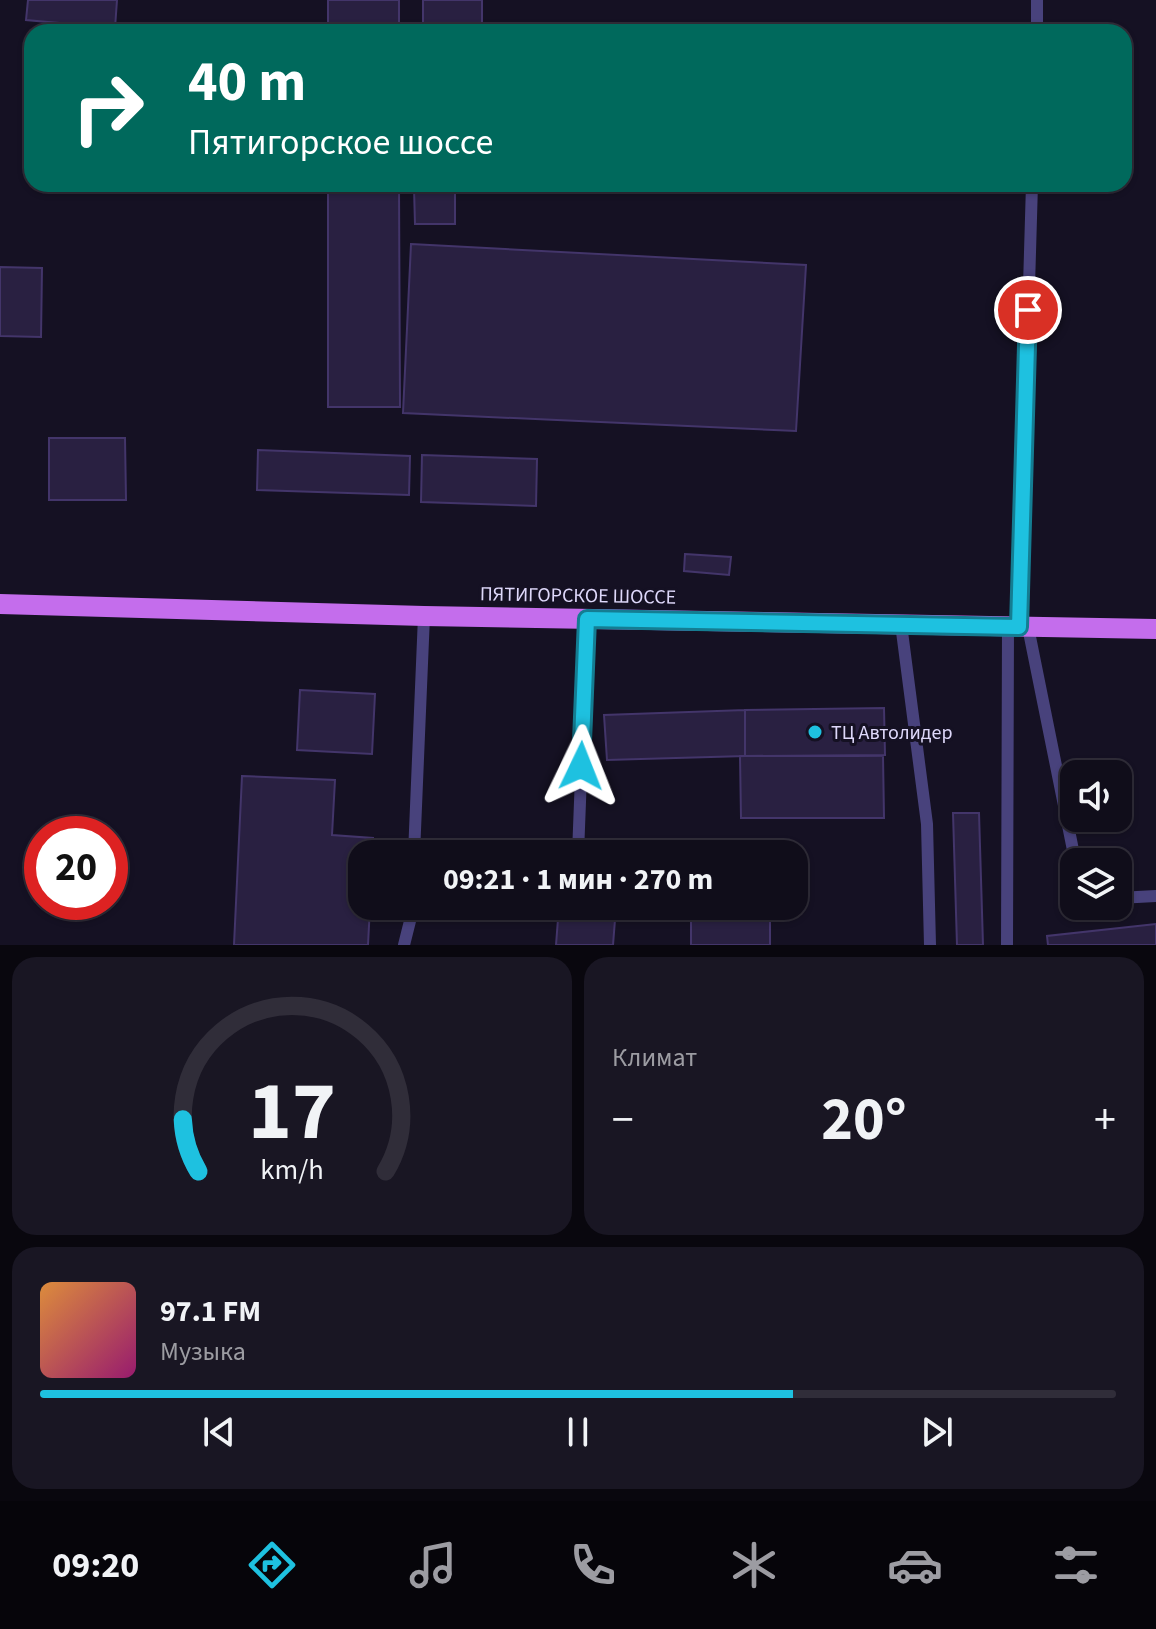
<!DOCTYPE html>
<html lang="ru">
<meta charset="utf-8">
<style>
:root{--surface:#100d1a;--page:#191623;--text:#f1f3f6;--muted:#9c9ca2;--line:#302d39;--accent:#1ec1e0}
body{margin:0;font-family:"Source Sans 3",sans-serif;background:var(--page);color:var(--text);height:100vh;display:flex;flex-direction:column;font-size:30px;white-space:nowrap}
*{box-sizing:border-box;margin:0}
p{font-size:26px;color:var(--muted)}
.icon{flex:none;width:44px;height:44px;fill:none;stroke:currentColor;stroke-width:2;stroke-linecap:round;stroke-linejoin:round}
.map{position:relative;height:945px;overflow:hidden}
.drawer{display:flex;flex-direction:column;gap:12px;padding:12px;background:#09070e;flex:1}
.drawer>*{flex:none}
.hud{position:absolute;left:24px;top:24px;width:1108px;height:168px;border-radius:24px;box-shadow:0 2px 6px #0004,0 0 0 2px var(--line);background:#00695c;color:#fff;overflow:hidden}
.tools{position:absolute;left:1060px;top:760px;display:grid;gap:16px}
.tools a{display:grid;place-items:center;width:72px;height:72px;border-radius:16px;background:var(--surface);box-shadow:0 2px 6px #0004,0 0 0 2px var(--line);font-size:40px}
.speed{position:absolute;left:24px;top:816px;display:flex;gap:16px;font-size:40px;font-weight:700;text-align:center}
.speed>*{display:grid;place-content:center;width:104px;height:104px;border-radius:50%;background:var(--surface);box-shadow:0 2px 6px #0004,0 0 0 2px var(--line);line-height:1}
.speed .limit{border:12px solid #d22;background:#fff;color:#111}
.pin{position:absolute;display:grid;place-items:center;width:68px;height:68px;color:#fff;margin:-34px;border:4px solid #fff;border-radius:50%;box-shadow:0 2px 8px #0007}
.me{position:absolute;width:88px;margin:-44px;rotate:2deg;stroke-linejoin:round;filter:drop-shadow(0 0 6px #0008)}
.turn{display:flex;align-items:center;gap:28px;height:168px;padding:0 32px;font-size:36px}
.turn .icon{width:104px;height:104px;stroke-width:2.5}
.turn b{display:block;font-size:56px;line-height:68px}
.big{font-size:60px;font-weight:700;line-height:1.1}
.drawer .card{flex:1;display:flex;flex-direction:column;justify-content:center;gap:12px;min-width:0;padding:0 28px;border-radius:24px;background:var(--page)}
.drawer .dial{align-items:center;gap:0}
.dial svg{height:208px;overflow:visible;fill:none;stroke:var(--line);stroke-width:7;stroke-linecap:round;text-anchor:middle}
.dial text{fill:var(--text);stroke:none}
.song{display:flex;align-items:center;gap:24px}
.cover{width:96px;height:96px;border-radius:12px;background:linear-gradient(135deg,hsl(30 70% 55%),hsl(320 70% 35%))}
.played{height:8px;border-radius:4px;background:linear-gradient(90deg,var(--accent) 70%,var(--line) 70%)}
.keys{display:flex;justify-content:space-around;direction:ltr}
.heat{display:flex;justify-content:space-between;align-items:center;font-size:44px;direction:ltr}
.drawer .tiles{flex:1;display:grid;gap:12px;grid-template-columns:1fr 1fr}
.card:last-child{grid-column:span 2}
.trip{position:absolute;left:348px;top:840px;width:460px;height:80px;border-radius:24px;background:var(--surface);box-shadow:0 2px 6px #0004,0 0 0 2px var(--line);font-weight:700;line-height:80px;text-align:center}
.tab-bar{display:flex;height:128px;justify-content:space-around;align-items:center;background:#06050a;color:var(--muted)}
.tab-bar .icon{width:56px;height:56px}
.tab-bar .on{color:var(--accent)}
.tab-bar b{font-size:36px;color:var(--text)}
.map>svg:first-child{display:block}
</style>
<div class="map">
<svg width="1156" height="945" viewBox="0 0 1156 945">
<rect width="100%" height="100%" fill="#151123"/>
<path fill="#292041" stroke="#43356a" stroke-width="2" d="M28 0H117L115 28 26 20Z
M328 0H399V32H328Z
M423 0H482V32H423Z
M328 184H399L400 407H328Z
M414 188H455V224H415Z
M411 244 806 265 796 431 403 413Z
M0 267 42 268 41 337 0 336Z
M49 438H125L126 500H49Z
M258 450 410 456 409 495 257 490Z
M422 455 537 459 536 506 421 502Z
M685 554 731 557 729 575 684 571Z
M300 690 375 694 372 754 297 750Z
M884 708 885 755 745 756V710Z
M745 710V756L607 760 604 715Z
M740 756H883L884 818H741Z
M242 776 335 780 332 835 373 838V854H362V906H370L368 945H234Z
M953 813H979L983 945H957Z
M559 906 616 907 613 945H556Z
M691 906H770V945H691Z
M1156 924V945H1048L1047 936Z"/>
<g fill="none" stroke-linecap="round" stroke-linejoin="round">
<path stroke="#48427c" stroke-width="12" d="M1037 32V0
M901 624 927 824 930 945
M1019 627 1032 184
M1028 627 1074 855 1081 862
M414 854 424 616
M578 854 587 619
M1118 898 1156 896
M404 945 411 917 412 906
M1007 945 1008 627"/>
<path stroke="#c46dec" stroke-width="20" d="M0 604 424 616 1156 629"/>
</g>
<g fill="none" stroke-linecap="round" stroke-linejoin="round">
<defs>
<path id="route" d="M581 766 587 619 1019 627 1028 310"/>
</defs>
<use href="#route" stroke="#147d92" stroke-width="20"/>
<use href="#route" stroke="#1ec1e0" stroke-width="14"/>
</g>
<circle fill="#1ec1e0" stroke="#151123" stroke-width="3" cx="815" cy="732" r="8"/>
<g text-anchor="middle" stroke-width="6" stroke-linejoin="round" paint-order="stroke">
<g font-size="20" fill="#ded8fa" stroke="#151123">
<text transform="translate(578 595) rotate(1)" y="7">ПЯТИГОРСКОЕ ШОССЕ</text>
</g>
<g font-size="20" fill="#ded8fa" stroke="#151123" text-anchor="start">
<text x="831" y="739">ТЦ Автолидер</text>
</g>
</g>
</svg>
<div class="tools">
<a><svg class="icon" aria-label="sound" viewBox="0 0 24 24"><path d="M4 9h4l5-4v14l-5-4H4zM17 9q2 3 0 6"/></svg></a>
<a><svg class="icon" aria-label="layers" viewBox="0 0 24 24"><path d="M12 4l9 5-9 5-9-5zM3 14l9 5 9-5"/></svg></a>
</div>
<div class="speed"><div class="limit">20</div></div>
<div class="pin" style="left:1028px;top:310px;background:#d93025"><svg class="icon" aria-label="arrive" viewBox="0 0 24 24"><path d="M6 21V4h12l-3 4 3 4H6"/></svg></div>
<svg class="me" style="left:581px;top:766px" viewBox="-20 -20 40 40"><path d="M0-17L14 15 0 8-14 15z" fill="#1ec1e0" stroke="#fff" stroke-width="4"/></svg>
<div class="trip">09:21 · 1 мин · 270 m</div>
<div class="hud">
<div class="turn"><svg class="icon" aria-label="right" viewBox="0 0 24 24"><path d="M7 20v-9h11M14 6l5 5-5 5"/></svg><div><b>40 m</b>Пятигорское шоссе</div></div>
</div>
</div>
<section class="drawer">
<div class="tiles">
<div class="card dial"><svg viewBox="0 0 100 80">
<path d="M14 69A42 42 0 1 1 86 69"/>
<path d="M14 69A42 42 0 0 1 8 49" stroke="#1ec1e0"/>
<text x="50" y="56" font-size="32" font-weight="700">17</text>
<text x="50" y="72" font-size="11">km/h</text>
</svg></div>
<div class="card"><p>Климат</p>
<div class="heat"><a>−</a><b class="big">20°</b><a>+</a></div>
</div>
<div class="card">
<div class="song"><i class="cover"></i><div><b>97.1 FM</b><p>Музыка</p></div></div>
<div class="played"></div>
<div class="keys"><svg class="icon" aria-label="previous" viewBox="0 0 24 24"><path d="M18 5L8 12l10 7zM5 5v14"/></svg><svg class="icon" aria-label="pause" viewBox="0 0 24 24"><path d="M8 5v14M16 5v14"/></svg><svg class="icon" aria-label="next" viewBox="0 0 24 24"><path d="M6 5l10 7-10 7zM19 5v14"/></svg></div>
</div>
</div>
</section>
<nav class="tab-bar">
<b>09:20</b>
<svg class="icon on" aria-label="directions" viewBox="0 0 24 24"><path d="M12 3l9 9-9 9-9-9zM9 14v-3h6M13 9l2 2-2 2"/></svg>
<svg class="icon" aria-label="music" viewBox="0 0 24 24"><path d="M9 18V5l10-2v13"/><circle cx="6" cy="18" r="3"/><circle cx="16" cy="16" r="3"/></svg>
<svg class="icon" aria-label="phone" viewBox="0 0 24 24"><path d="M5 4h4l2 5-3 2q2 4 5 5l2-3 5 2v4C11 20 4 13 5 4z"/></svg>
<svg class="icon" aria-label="climate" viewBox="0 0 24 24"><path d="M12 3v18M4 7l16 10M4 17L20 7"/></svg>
<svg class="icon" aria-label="car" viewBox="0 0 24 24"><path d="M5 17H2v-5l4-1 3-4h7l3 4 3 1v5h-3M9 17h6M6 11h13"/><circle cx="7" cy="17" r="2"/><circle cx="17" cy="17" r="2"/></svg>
<svg class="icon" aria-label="filters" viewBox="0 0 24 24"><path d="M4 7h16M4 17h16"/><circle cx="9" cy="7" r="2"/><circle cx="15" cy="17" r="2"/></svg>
</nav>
